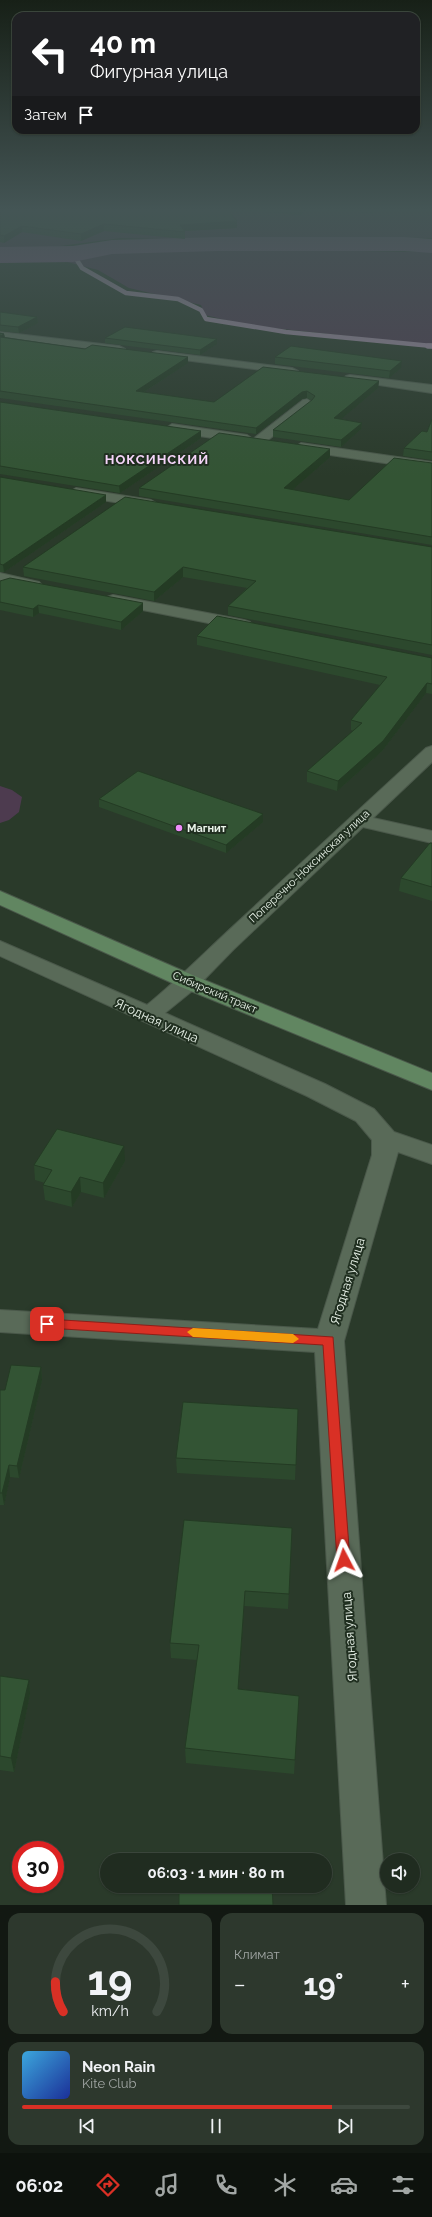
<!DOCTYPE html>
<html lang="ru">
<meta charset="utf-8">
<style>
:root{--surface:#202c20;--page:#2d382d;--text:#f1f3f6;--muted:#a2a7a5;--line:#3d483e;--accent:#d93025}
body{margin:0;font-family:Raleway,sans-serif;background:var(--page);color:var(--text);height:100vh;display:flex;flex-direction:column;font-size:15px;white-space:nowrap}
*{box-sizing:border-box;margin:0}
p{font-size:13px;color:var(--muted)}
.icon{flex:none;width:22px;height:22px;fill:none;stroke:currentColor;stroke-width:2;stroke-linecap:round;stroke-linejoin:round}
.map{position:relative;height:1905px;overflow:hidden}
.drawer{display:flex;flex-direction:column;gap:8px;padding:8px;background:#121812;flex:1}
.drawer>*{flex:none}
.guide{position:absolute;left:12px;top:12px;width:408px;height:122px;border-radius:12px;box-shadow:0 1px 3px #0004,0 0 0 1px var(--line);background:#202124;color:#fff;overflow:hidden}
.controls{position:absolute;left:380px;top:1853px;display:grid;gap:8px}
.controls a{display:grid;place-items:center;width:40px;height:40px;border-radius:50%;background:var(--surface);box-shadow:0 1px 3px #0004,0 0 0 1px var(--line);font-size:20px}
.speed{position:absolute;left:12px;top:1841px;display:flex;gap:8px;font-size:20px;font-weight:700;text-align:center}
.speed>*{display:grid;place-content:center;width:52px;height:52px;border-radius:50%;background:var(--surface);box-shadow:0 1px 3px #0004,0 0 0 1px var(--line);line-height:1}
.speed .limit{border:6px solid #d22;background:#fff;color:#111}
.pin{position:absolute;display:grid;place-items:center;width:34px;height:34px;color:#fff;margin:-17px;border-radius:8px;box-shadow:0 2px 6px #0006}
.me{position:absolute;width:44px;margin:-22px;rotate:356deg;stroke-linejoin:round;filter:drop-shadow(0 0 3px #0008)}
.turn{display:flex;align-items:center;gap:14px;height:84px;padding:0 12px;font-size:18px}
.turn .icon{width:52px;height:52px;stroke-width:2.5}
.turn b{display:block;font-size:28px;line-height:34px}
.then{display:flex;align-items:center;height:38px;padding:0 12px;background:#0003;gap:8px;font-size:15px}
.big{font-size:30px;font-weight:700;line-height:1.1}
.drawer .tile{flex:1;display:flex;flex-direction:column;justify-content:center;gap:6px;min-width:0;padding:0 14px;border-radius:12px;background:var(--page)}
.drawer .dial{align-items:center;gap:0}
.dial svg{height:104px;overflow:visible;fill:none;stroke:var(--line);stroke-width:7;stroke-linecap:round;text-anchor:middle}
.dial text{fill:var(--text);stroke:none}
.song{display:flex;align-items:center;gap:12px}
.cover{width:48px;height:48px;border-radius:6px;background:linear-gradient(135deg,hsl(200 70% 55%),hsl(230 70% 35%))}
.played{height:4px;border-radius:2px;background:linear-gradient(90deg,var(--accent) 80%,var(--line) 80%)}
.keys{display:flex;justify-content:space-around;direction:ltr}
.heat{display:flex;justify-content:space-between;align-items:center;font-size:22px;direction:ltr}
.drawer .tiles{flex:1;display:grid;gap:8px;grid-template-columns:1fr 1fr}
.tile:last-child{grid-column:span 2}
.trip{position:absolute;left:100px;top:1853px;width:232px;height:40px;border-radius:20px;background:var(--surface);box-shadow:0 1px 3px #0004,0 0 0 1px var(--line);font-weight:700;line-height:40px;text-align:center}
.dock{display:flex;height:64px;justify-content:space-around;align-items:center;background:#0d120d;color:var(--muted)}
.dock .icon{width:28px;height:28px}
.dock .active{color:var(--accent)}
.dock b{font-size:18px;color:var(--text)}
.map>svg:first-child{display:block}
</style>
<div class="map">
<svg width="432" height="1905" viewBox="0 0 432 1905">
<rect width="100%" height="100%" fill="#2a3a2a"/>
<path fill="#4d3b4f" d="M20 210H432V238L333 237 165 239 121 238 29 250 0 249V217Z
M282 246 358 251 432 252V345L245 325 205 315 201 305 129 288 98 270 56 259 135 249Z
M0 786 12 790 22 797 19 812 9 820 0 823Z"/>
<g fill="none" stroke-linecap="round" stroke-linejoin="round">
<path stroke="#98869b" stroke-width="4.5" d="M73 254 82 268 126 293 178 299 201 310 206 319 286 332 432 346"/>
<path stroke="#98869b" stroke-width="5.5" d="M428 346H432"/>
<path fill="#755779" fill-rule="evenodd" d="M218 237H404L432 239V253L404 251H218L112 254 73 262 0 263V247L73 246 112 240Z"/>
<defs>
<path id="minor" d="M0 332 119 346 125 349 119 352 0 338Z
M157 351 292 368 298 371 292 374 153 356 151 354 153 352Z
M350 375 432 385V393L346 380 344 378 346 376Z
M307 399 313 403 311 406 263 444 258 445 252 441 247 443 172 432 166 428 172 424 247 435 253 439 303 400Z
M301 443 432 462V470L296 450 295 447Z
M76 488 151 500 158 504 151 508 71 495 69 492Z
M0 573 39 582 42 585 39 588 34 590 0 583Z
M113 595 244 620 250 622 252 625 250 628 244 630 107 603 105 600 107 597Z
M432 746V762L373 818 432 831V843L363 827 233 950 197 987 165 1013 325 1084 374 1109 394 1132 432 1145V1164L398 1152 344 1341 386 1905H346L315 1352 0 1332V1310L318 1329 372 1155V1140L356 1121 307 1096 0 956V941L147 1005C180 978 209 948 241 919 303 861 364 805 426 748Z"/>
<path id="major" d="M0 891 197 977 432 1073V1090L181 987 0 905Z"/>
</defs>
<use href="#minor" stroke="#4a584a" stroke-width="2"/>
<use href="#major" stroke="#4a584a" stroke-width="2"/>
<use href="#minor" fill="#596a58" fill-rule="evenodd"/>
<use href="#major" fill="#618661" fill-rule="evenodd"/>
</g>
<path fill="#2c482d" d="M0 210 237 221V228L185 231V239L104 231 81 241 22 232 4 243 0 242Z
M238 210H307L300 215Z
M322 210H373V213Z
M0 312 37 317 38 323 19 333 0 331Z
M0 333 4 334 5 337 85 349 188 357V363L144 392 214 402 379 381 378 388 341 419 362 423 361 429 341 447 273 437V430L312 401 307 398 302 399 256 434 0 398Z
M105 338 217 344 200 355 105 343Z
M275 357 401 368 389 378 275 364Z
M0 402 201 431V438L120 493 0 474Z
M432 419V460L403 456 404 448 427 432Z
M330 449V457L292 490 349 500 432 463V545L139 496V488Z
M0 477 106 502 4 572H0Z
M432 547V655L228 615V606L247 588 183 577 154 601 24 576 23 567Z
M0 581 143 611 121 630 39 613 33 617 0 610Z
M197 636 432 658V694L426 693 382 751 337 791 307 782V771L353 731 351 730V720L380 685 197 645Z
M99 799 263 814V822L226 853 99 807Z
M432 843V901L399 891 401 878Z
M125 1161 104 1198 81 1192 72 1207 45 1200 43 1185 45 1183 35 1180 34 1165Z
M41 1367 42 1380 19 1478 10 1477 4 1505H0V1390H5Z
M298 1409 295 1480 177 1473 176 1458Z
M292 1528 288 1609 244 1606 239 1689 299 1696 294 1774 186 1763 185 1748 197 1660 171 1658 170 1643Z
M0 1676 29 1680 30 1694 14 1772 0 1770Z"/>
<path fill="#243b24" d="M300 210H307L300 215Z
M237 221V228L182 231 180 225Z
M104 224V231L81 241V234Z
M22 226V232L4 243V236Z
M37 317 38 323 19 333 18 327Z
M4 334 5 340 0 336Z
M217 339V344L200 355V350Z
M188 357V363L136 397V391Z
M402 361 401 368 389 378 390 371Z
M379 381 378 388 334 425V418Z
M307 391V398L302 399 256 434V428L302 392Z
M362 423 361 429 341 447V440Z
M201 431V438L120 493 119 486Z
M330 449V457L284 497V488Z
M106 495V502L4 572 3 565Z
M183 567V577L154 601V592Z
M143 603V611L121 630V622Z
M38 605 39 613 33 617V609Z
M427 683 426 693 382 751 337 791 338 781Z
M263 814V822L226 853V845Z
M124 1146 125 1161 104 1198 103 1183Z
M80 1177 81 1192 72 1207 71 1192Z
M41 1367 42 1380 19 1478 17 1466Z
M9 1465 10 1477 4 1505 2 1493Z
M245 1591 244 1606 238 1704V1689Z
M29 1680 30 1694 14 1772 11 1758Z"/>
<path fill="#335434" stroke="#243b24" d="M0 210H228L237 221 180 225 185 232 104 224 81 234 22 226 4 236 0 235Z
M0 312 37 317 18 327 0 325Z
M125 327 217 339 200 350 105 338Z
M0 333 4 334 0 336Z
M0 337 85 349 92 345 188 357 136 391 214 402 263 367 379 381 334 418 362 423 341 440 273 430 312 400 315 396 307 391 302 392 256 428 0 391Z
M291 346 402 361 390 371 275 357Z
M0 402 201 431 119 486 0 466Z
M432 419V452L404 448 422 431 427 432Z
M219 433 330 449 284 488 349 500 394 458 432 463V537L139 488Z
M0 477 106 495 3 565 0 564Z
M125 497 432 547V645L228 606 256 581 183 567 154 592 23 567Z
M10 578 143 603 121 622 38 605 33 609 0 602V581Z
M217 616 432 658V684L427 683 383 741 338 781 307 771 362 723 351 720 387 677 197 636Z
M138 771 263 814 226 845 99 799Z
M430 843H432V887L401 878Z
M57 1129 124 1146 103 1183 80 1177 71 1192 43 1185 52 1170 34 1165Z
M11 1365 41 1367 17 1466 9 1465 2 1493H0V1390H5Z
M183 1402 298 1409 296 1465 176 1458Z
M184 1520 292 1528 289 1594 245 1591 238 1689 299 1696 295 1760 185 1748 199 1645 170 1643Z
M0 1676 29 1680 11 1758 0 1756Z
M179 1886H272L273 1905H179Z"/>
<linearGradient id="sky" x2="0" y2="1"><stop stop-color="#172017"/><stop offset="0.44" stop-color="#455"/><stop offset="1" stop-color="#455" stop-opacity="0"/></linearGradient>
<rect width="432" height="476" fill="url(#sky)"/>
<path fill="#d93025" stroke="#8d1f18" d="M47 1319 333 1337 350 1560 348 1565 344 1566 339 1565 337 1560 323 1345 47 1328 41 1324Z"/>
<path fill="#f59e0b" d="M193 1328 293 1334 299 1339 293 1343 193 1337 187 1332Z"/>
<circle fill="#ed8cfa" stroke="#202f20" stroke-width="1.5" cx="179" cy="828" r="4"/>
<g text-anchor="middle" stroke-width="4" stroke-linejoin="round" paint-order="stroke">
<g font-size="11" font-weight="bold" fill="#e9f3e9" stroke="#202f20" text-anchor="start">
<text x="187" y="832">Магнит</text>
</g>
<g font-size="11" fill="#e9f3e9" stroke="#202f20">
<text transform="translate(309 866) rotate(-43)" y="4">Поперечно-Ноксинская улица</text>
<text transform="translate(215 992) rotate(23)" y="4">Сибирский тракт</text>
</g>
<g font-size="13" font-weight="bold" letter-spacing="1" fill="#f5d5f9" stroke="#202f20">
<text x="157" y="464">НОКСИНСКИЙ</text>
</g>
<g font-size="13" fill="#e9f3e9" stroke="#202f20">
<text transform="translate(157 1020) rotate(24)" y="5">Ягодная улица</text>
<text transform="translate(347 1281) rotate(-73)" y="5">Ягодная улица</text>
<text transform="translate(349 1637) rotate(-94)" y="5">Ягодная улица</text>
</g>
</g>
</svg>
<div class="controls">
<a><svg class="icon" aria-label="sound" viewBox="0 0 24 24"><path d="M4 9h4l5-4v14l-5-4H4zM17 9q2 3 0 6"/></svg></a>
</div>
<div class="speed"><div class="limit">30</div></div>
<div class="pin" style="left:47px;top:1324px;background:#d93025"><svg class="icon" aria-label="arrive" viewBox="0 0 24 24"><path d="M6 21V4h12l-3 4 3 4H6"/></svg></div>
<svg class="me" style="left:344px;top:1560px" viewBox="-20 -20 40 40"><path d="M0-17L14 15 0 8-14 15z" fill="#d93025" stroke="#fff" stroke-width="4"/></svg>
<div class="trip">06:03 · 1 мин · 80 m</div>
<div class="guide">
<div class="turn"><svg class="icon" aria-label="left" viewBox="0 0 24 24"><path d="M17 20v-9H6M10 6l-5 5 5 5"/></svg><div><b>40 m</b>Фигурная улица</div></div>
<div class="then">Затем<svg class="icon" aria-label="arrive" viewBox="0 0 24 24"><path d="M6 21V4h12l-3 4 3 4H6"/></svg></div>
</div>
</div>
<section class="drawer">
<div class="tiles">
<div class="tile dial"><svg viewBox="0 0 100 80">
<path d="M14 69A42 42 0 1 1 86 69"/>
<path d="M14 69A42 42 0 0 1 8 46" stroke="#d93025"/>
<text x="50" y="56" font-size="32" font-weight="700">19</text>
<text x="50" y="72" font-size="11">km/h</text>
</svg></div>
<div class="tile"><p>Климат</p>
<div class="heat"><a>−</a><b class="big">19°</b><a>+</a></div>
</div>
<div class="tile">
<div class="song"><i class="cover"></i><div><b>Neon Rain</b><p>Kite Club</p></div></div>
<div class="played"></div>
<div class="keys"><svg class="icon" aria-label="previous" viewBox="0 0 24 24"><path d="M18 5L8 12l10 7zM5 5v14"/></svg><svg class="icon" aria-label="pause" viewBox="0 0 24 24"><path d="M8 5v14M16 5v14"/></svg><svg class="icon" aria-label="next" viewBox="0 0 24 24"><path d="M6 5l10 7-10 7zM19 5v14"/></svg></div>
</div>
</div>
</section>
<nav class="dock">
<b>06:02</b>
<svg class="icon active" aria-label="directions" viewBox="0 0 24 24"><path d="M12 3l9 9-9 9-9-9zM9 14v-3h6M13 9l2 2-2 2"/></svg>
<svg class="icon" aria-label="music" viewBox="0 0 24 24"><path d="M9 18V5l10-2v13"/><circle cx="6" cy="18" r="3"/><circle cx="16" cy="16" r="3"/></svg>
<svg class="icon" aria-label="phone" viewBox="0 0 24 24"><path d="M5 4h4l2 5-3 2q2 4 5 5l2-3 5 2v4C11 20 4 13 5 4z"/></svg>
<svg class="icon" aria-label="climate" viewBox="0 0 24 24"><path d="M12 3v18M4 7l16 10M4 17L20 7"/></svg>
<svg class="icon" aria-label="car" viewBox="0 0 24 24"><path d="M5 17H2v-5l4-1 3-4h7l3 4 3 1v5h-3M9 17h6M6 11h13"/><circle cx="7" cy="17" r="2"/><circle cx="17" cy="17" r="2"/></svg>
<svg class="icon" aria-label="filters" viewBox="0 0 24 24"><path d="M4 7h16M4 17h16"/><circle cx="9" cy="7" r="2"/><circle cx="15" cy="17" r="2"/></svg>
</nav>
